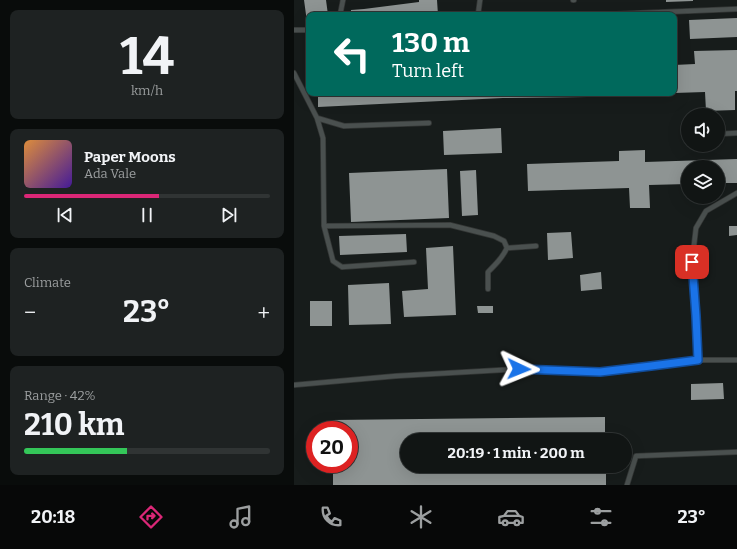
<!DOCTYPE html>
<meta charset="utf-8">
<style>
:root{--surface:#111514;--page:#1e2222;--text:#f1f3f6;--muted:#9c9fa0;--line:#303434;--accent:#db2777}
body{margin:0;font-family:Bitter,serif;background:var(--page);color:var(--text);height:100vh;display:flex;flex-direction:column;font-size:15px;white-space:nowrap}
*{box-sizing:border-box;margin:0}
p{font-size:13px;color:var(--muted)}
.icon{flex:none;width:22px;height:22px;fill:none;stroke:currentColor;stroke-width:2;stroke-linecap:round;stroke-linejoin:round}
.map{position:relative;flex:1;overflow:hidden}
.sheet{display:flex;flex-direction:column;gap:10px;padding:10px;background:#090c0b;width:294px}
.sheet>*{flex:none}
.hud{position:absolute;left:12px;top:12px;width:371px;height:84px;border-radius:8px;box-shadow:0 4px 16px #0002,0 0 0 1px var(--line);background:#00695c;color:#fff;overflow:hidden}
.tools{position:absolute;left:387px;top:108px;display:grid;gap:8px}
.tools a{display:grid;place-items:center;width:44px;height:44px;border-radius:50%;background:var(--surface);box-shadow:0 4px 16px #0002,0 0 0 1px var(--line);font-size:20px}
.speed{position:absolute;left:12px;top:421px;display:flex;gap:8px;font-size:20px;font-weight:700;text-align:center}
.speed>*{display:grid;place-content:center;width:52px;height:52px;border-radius:50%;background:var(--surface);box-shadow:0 4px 16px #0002,0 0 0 1px var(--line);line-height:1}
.speed .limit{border:6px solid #d22;background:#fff;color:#111}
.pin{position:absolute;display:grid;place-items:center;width:34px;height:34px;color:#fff;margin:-17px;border-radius:8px;box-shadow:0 2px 6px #0006}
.me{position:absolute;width:44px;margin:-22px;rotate:92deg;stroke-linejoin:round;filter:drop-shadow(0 0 3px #0008)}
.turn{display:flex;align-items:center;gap:14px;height:84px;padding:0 20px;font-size:18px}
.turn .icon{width:52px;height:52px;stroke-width:2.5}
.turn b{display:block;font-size:28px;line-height:34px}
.big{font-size:30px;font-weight:700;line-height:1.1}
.sheet .tile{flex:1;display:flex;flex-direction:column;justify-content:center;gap:6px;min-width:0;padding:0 14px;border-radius:8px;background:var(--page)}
.sheet .dial{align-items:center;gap:0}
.dial b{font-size:52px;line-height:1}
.song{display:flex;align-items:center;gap:12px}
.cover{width:48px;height:48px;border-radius:6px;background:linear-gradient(135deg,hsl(30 70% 55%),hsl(260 70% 35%))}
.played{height:4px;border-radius:2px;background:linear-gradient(90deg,var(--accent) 55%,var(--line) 55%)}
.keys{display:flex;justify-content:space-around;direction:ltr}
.heat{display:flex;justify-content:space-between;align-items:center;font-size:22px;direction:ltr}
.charge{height:6px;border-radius:3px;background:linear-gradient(90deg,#34c759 42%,var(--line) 0)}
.trip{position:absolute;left:106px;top:433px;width:232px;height:40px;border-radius:20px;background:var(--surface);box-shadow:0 4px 16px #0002,0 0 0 1px var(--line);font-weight:700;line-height:40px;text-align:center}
.dock{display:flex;height:64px;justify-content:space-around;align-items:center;background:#070808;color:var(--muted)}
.dock .icon{width:28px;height:28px}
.dock .current{color:var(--accent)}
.dock b{font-size:18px;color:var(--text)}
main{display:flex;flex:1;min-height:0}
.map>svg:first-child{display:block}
</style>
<main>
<section class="sheet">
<div class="tile dial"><b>14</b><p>km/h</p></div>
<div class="tile">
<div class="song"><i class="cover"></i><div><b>Paper Moons</b><p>Ada Vale</p></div></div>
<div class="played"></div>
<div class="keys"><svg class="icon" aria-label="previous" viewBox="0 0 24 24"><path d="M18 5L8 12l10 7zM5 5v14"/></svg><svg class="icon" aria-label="pause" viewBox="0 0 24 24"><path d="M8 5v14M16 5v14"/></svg><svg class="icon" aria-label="next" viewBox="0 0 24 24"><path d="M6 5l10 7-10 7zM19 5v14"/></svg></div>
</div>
<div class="tile"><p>Climate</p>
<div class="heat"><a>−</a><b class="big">23°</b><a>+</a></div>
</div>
<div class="tile"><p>Range · 42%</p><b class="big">210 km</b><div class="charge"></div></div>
</section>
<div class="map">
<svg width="443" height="485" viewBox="0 0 443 485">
<rect width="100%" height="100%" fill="#171c1b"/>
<path fill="#8e9493" d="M10 0H32L34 15H15V22H13Z
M125 0H143L144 15H57V10L70 9 125 2Z
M372 0H399V1L372 2Z
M443 18V37L396 39 395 20Z
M443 50V91H441V110L412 111 411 92 380 93V65L401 64 400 51Z
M24 93H357V94L293 97 209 98 24 107Z
M207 128 208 153 150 155 149 131Z
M351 150V162L443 159V183H424V167H394V184L355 185 356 208H336L335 188 234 191 233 164 325 161V151Z
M153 169 155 218 57 222 55 173Z
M182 170 184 215 168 216 166 171Z
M435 226H443V235L435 236Z
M277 232 279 258 254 260 253 233Z
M112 234 113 252 46 255 45 236Z
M159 246 162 315 110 317 108 291 134 289 132 248Z
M307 272 308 289 287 291 286 275Z
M95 283 97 324 55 325 54 285Z
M16 301H38V326H16Z
M183 306H199V313H184Z
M429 383 430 399 397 400V384Z
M311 417V440H113V466H312V485H39V464H55V430H38V420Z"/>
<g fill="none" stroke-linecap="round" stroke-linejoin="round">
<defs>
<path id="lane" d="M279 0H280
M322 14 443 9
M46 15 49 0
M184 15 186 0
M300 15 322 14 323 15
M0 30H15
M0 73 23 118 50 126 135 123
M23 118 29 138 30 226 39 261 48 267 120 262
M424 134 443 133
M30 226 156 225 200 236 210 241 213 248C208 258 202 264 194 272V289
M213 248 242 246
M404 360 402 315 398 262 402 228 412 211 443 193
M0 385 102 376 225 369 306 372 357 366 404 360H443
M333 485 342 456 443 452"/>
</defs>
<use href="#lane" stroke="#343736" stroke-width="6"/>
<use href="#lane" stroke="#4a504f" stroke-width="4.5"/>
</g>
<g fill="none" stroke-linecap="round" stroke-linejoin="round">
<defs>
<path id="route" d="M225 369 306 372 357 366 404 360 402 316 398 262"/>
</defs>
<use href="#route" stroke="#114b97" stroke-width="10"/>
<use href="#route" stroke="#1a73e8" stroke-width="7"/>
</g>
</svg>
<div class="tools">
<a><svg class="icon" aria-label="sound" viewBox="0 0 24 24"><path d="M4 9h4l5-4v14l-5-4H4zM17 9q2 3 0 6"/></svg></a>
<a><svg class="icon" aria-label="layers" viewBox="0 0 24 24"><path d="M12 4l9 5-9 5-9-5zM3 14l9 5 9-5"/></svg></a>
</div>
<div class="speed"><div class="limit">20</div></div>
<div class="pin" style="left:398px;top:262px;background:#d93025"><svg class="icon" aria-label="arrive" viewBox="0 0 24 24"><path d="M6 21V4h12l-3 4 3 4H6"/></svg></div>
<svg class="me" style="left:225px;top:369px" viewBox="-20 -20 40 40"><path d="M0-17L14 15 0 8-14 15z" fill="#1a73e8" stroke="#fff" stroke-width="4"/></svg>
<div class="trip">20:19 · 1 min · 200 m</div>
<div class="hud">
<div class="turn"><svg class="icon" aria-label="left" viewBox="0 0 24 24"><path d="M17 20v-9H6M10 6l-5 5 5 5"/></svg><div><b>130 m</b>Turn left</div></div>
</div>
</div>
</main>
<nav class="dock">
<b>20:18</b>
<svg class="icon current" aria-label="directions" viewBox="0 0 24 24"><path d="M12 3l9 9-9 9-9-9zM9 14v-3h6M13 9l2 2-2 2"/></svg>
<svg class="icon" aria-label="music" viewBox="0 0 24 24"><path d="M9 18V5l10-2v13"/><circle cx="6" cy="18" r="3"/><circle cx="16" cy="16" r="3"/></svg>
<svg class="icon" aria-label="phone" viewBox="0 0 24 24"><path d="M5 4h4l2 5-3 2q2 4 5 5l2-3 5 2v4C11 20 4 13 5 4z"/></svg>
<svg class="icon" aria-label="climate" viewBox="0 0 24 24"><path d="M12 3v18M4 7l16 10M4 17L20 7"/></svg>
<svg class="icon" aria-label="car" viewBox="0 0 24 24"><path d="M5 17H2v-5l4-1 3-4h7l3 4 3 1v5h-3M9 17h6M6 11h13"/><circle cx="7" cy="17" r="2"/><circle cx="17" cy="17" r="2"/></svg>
<svg class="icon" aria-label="filters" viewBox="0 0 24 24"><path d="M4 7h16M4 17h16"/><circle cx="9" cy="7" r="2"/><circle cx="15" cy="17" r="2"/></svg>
<b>23°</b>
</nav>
